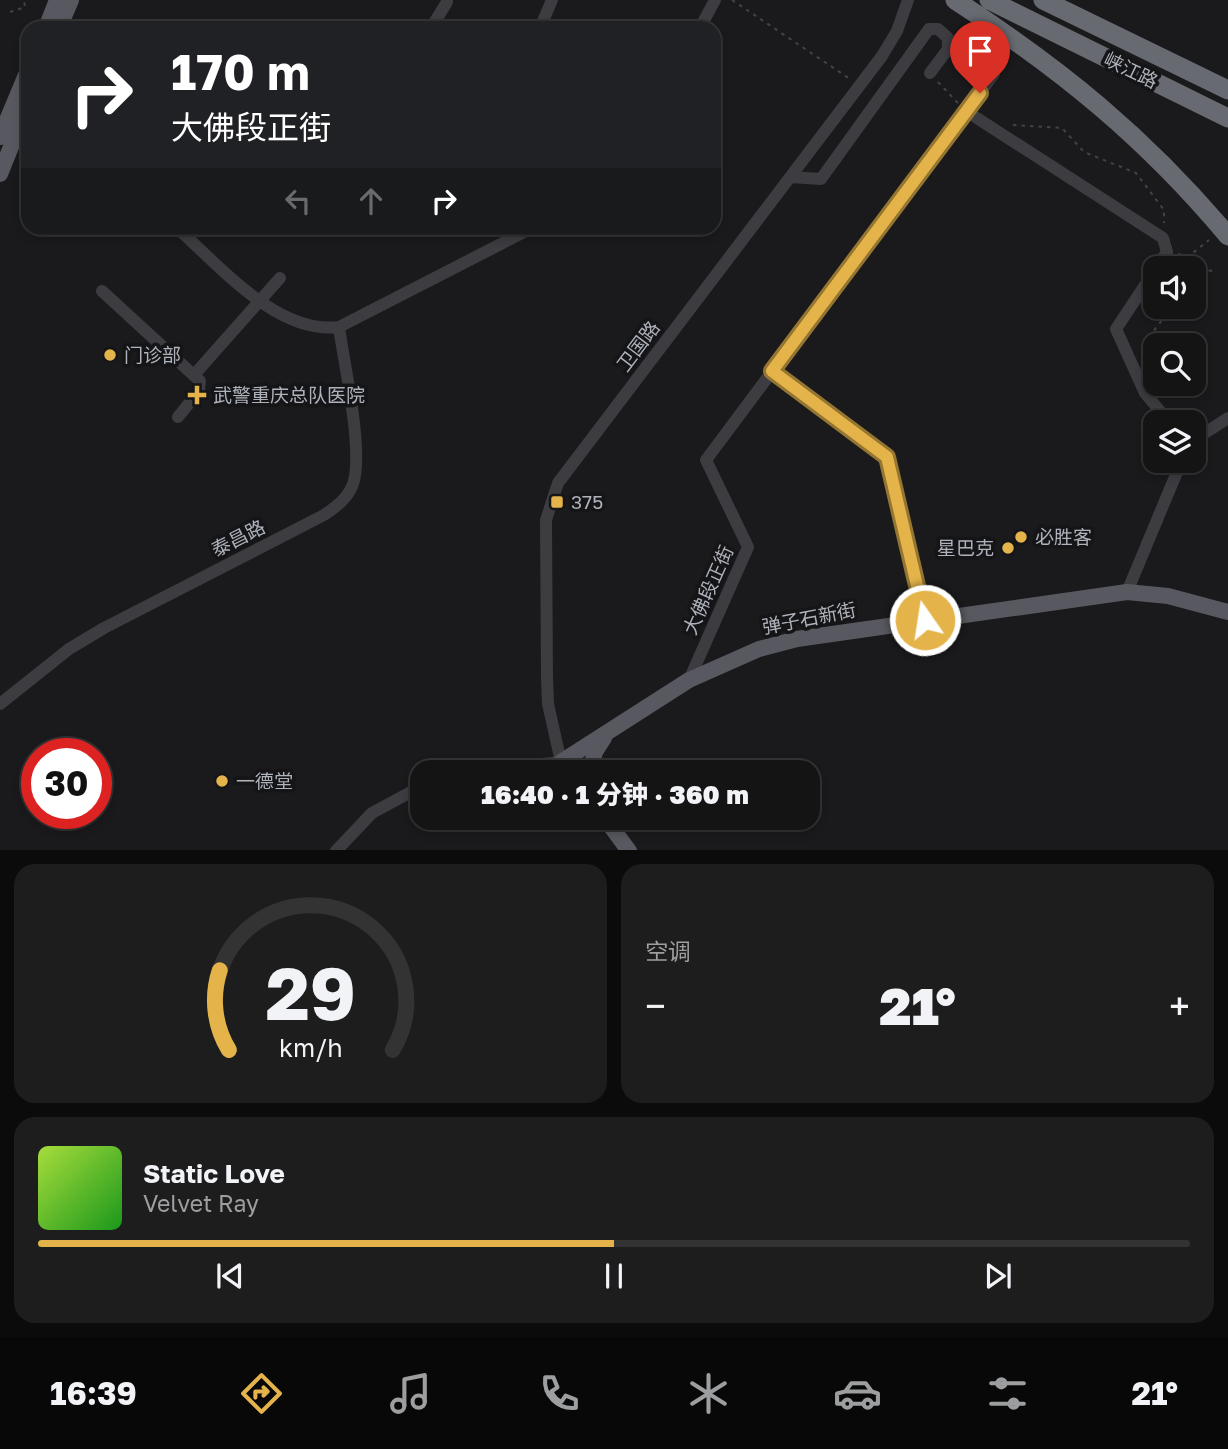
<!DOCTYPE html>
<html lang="zh">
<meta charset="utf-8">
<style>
:root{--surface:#141415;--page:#1d1d1e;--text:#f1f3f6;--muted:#9d9ea0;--line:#333334;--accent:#e4b44b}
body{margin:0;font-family:"Golos Text","Noto Sans SC",sans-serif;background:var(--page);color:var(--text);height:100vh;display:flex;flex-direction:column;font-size:26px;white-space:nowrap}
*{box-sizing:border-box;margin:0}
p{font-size:23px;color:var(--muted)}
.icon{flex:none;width:38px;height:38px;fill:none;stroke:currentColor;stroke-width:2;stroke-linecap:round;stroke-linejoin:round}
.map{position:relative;height:850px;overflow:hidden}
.sheet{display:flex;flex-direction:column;gap:14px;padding:14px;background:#0b0b0c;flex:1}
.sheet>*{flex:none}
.banner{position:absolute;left:21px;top:21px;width:700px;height:214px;border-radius:21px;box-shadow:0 4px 10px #0003,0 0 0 2px var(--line);background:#202124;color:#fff;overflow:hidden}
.buttons{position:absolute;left:1143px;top:256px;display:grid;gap:14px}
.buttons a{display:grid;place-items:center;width:63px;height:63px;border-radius:14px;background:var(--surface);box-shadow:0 4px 10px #0003,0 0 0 2px var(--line);font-size:35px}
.speed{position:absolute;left:21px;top:738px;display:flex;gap:14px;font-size:35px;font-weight:700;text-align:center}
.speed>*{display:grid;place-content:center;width:91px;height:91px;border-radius:50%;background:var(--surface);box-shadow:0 4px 10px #0003,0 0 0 2px var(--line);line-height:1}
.speed .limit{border:10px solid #d22;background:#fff;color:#111}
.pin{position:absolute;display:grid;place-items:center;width:60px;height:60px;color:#fff;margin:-72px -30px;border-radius:50% 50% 50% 0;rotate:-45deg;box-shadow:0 0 7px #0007}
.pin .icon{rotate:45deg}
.me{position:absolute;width:77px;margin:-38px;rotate:347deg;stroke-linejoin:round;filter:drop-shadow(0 0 5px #0008)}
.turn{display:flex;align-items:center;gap:24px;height:147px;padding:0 35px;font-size:32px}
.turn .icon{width:91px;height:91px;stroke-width:2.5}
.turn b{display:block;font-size:49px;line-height:60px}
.lanes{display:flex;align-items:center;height:66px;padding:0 35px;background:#0003;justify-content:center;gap:35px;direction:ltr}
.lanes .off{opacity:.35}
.big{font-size:52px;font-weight:800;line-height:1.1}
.sheet .widget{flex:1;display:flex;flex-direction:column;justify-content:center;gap:10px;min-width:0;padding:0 24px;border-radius:21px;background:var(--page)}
.sheet .dial{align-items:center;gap:0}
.dial svg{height:182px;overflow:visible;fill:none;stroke:var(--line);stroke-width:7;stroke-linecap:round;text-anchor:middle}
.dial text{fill:var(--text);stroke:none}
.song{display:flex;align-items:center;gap:21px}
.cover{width:84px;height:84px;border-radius:10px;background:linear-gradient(135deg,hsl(80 70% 55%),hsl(120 70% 35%))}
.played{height:7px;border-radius:4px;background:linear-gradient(90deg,var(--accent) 50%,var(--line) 50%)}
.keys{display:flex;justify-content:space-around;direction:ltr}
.heat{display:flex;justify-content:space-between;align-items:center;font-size:38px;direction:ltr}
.sheet .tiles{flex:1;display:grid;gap:14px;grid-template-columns:1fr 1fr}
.widget:last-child{grid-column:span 2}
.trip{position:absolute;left:410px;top:760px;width:410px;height:70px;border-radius:21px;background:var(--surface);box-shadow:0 4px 10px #0003,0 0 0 2px var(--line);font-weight:800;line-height:70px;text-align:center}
.tabs{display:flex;height:112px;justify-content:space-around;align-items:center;background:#080808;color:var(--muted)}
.tabs .icon{width:49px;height:49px}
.tabs .active{color:var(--accent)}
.tabs b{font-size:32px;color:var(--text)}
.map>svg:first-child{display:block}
</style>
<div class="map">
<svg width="1228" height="851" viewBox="0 0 1228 851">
<rect width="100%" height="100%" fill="#1a1a1c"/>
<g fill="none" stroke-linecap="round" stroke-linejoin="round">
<path stroke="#424348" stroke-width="2" stroke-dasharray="3.5 5" stroke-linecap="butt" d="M732 0 850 79
M10 12 25 7 24 0
M938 82 958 103
M1013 125 1062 128 1084 152 1136 173 1164 210V223
M1178 254 1189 256 1209 240
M1189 256 1203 270 1216 271
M1184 268 1189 257
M1146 363 1152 333 1173 306"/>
<path stroke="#3c3c41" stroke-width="12" d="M431 28 447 2
M540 28 552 0
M700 28 715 0
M966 111 1163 238 1167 252 1156 268
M790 177 821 179 929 29H938L948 38V49L930 73
M177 228C219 265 277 335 339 327L532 228
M1155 270 1116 329 1145 393 1169 422
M102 291 200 381 199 391 178 417
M772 371 887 457 925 620
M194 375 280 278
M1194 440 1228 418
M1127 592 1182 460
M689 680 748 547 706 460 994 74
M0 704 69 649 104 628 324 515C336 507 348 498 353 484 364 452 344 364 339 327
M463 772 561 762 548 704 547 678 546 520 558 483 882 56 897 31 908 0
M336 851 372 813 422 786"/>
<path stroke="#585960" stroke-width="16" d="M46 28 57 0
M59 28 71 0
M0 137 28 70
M0 174 28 105
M568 772 561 762 689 680 759 649 797 639 1127 592 1168 596 1228 612
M590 772 595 752 604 738
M604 817 629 851"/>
<path stroke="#686a72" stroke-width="19" d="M955 0C1062 70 1145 137 1228 236
M989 0 1228 118
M1043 0 1228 90"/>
</g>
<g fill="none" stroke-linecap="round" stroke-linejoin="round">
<defs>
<path id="route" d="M925 620 887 457 772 371 980 93"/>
</defs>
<use href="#route" stroke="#947531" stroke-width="18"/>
<use href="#route" stroke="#e4b44b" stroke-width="12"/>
</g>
<g fill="#e4b44b" stroke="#151517" stroke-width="2.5">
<circle cx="110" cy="355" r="7"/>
<path d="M193.5 384.5h7v7h7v7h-7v7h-7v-7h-7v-7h7z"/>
<rect x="550" y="495" width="14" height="14" rx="3.5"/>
<circle cx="1021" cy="537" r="7"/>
<circle cx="1008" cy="548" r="7"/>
<circle cx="222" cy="781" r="7"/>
</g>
<g text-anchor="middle" stroke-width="7" stroke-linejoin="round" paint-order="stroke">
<g font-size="19" fill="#aeb2bb" stroke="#151517">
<text transform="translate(1131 70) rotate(26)" y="7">峡江路</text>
<text transform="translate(638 346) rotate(-53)" y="7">卫国路</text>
<text transform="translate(238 538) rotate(-27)" y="7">泰昌路</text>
<text transform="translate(708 590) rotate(-66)" y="7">大佛段正街</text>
<text transform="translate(809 618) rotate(-11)" y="7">弹子石新街</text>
</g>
<g font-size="19" fill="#aeb2bb" stroke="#151517" text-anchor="start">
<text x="124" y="362">门诊部</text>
<text x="213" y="402">武警重庆总队医院</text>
<text x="571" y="509">375</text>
<text x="1035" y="544">必胜客</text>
<text x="994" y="555" text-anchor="end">星巴克</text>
<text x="236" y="788">一德堂</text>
</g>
</g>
</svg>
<div class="buttons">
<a><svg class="icon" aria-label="sound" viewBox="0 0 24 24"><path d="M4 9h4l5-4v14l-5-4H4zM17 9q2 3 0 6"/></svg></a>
<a><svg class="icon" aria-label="search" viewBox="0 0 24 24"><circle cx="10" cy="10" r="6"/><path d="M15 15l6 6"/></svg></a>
<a><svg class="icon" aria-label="layers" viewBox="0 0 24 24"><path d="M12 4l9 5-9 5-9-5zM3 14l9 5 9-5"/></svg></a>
</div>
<div class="speed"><div class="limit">30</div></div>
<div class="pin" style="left:980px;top:93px;background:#d93025"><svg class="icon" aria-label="arrive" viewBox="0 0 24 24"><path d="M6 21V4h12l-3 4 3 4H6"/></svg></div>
<svg class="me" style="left:925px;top:620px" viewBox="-20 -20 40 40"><circle r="17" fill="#e4b44b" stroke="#fff" stroke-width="3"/><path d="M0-11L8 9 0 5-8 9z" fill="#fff"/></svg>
<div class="trip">16:40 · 1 分钟 · 360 m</div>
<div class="banner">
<div class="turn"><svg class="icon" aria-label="right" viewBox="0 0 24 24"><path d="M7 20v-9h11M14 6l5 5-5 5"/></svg><div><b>170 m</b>大佛段正街</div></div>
<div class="lanes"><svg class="icon off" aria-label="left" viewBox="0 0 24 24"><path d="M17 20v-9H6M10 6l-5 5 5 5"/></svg><svg class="icon off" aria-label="ahead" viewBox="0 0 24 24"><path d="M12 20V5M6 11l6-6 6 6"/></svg><svg class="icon" aria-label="right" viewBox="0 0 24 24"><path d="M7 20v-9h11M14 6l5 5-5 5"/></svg></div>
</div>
</div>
<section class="sheet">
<div class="tiles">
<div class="widget dial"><svg viewBox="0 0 100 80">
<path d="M14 69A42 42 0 1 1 86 69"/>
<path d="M14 69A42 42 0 0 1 10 34" stroke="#e4b44b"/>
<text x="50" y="56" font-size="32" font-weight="700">29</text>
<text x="50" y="72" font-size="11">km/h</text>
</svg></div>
<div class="widget"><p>空调</p>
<div class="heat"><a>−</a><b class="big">21°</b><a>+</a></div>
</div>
<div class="widget">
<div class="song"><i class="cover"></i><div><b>Static Love</b><p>Velvet Ray</p></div></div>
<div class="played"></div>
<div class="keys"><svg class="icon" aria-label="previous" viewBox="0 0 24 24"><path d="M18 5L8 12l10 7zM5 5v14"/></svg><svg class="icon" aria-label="pause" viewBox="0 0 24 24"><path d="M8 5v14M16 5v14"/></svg><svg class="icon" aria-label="next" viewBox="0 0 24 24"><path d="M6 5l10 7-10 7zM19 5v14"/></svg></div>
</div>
</div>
</section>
<nav class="tabs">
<b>16:39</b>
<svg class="icon active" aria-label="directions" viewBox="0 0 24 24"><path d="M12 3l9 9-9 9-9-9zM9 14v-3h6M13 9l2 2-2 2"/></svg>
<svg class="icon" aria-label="music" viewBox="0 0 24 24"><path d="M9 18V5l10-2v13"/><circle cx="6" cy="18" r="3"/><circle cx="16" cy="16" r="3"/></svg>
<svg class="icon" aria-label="phone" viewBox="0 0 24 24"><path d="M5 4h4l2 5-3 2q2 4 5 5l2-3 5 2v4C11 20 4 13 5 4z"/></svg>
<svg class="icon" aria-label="climate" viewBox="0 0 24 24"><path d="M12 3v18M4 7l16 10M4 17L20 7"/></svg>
<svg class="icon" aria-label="car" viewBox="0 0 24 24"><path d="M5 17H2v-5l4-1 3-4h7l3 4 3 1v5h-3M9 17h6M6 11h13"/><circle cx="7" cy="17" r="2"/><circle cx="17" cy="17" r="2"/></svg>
<svg class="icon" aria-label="filters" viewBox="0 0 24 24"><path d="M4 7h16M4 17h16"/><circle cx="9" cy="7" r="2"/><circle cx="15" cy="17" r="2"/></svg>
<b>21°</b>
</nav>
